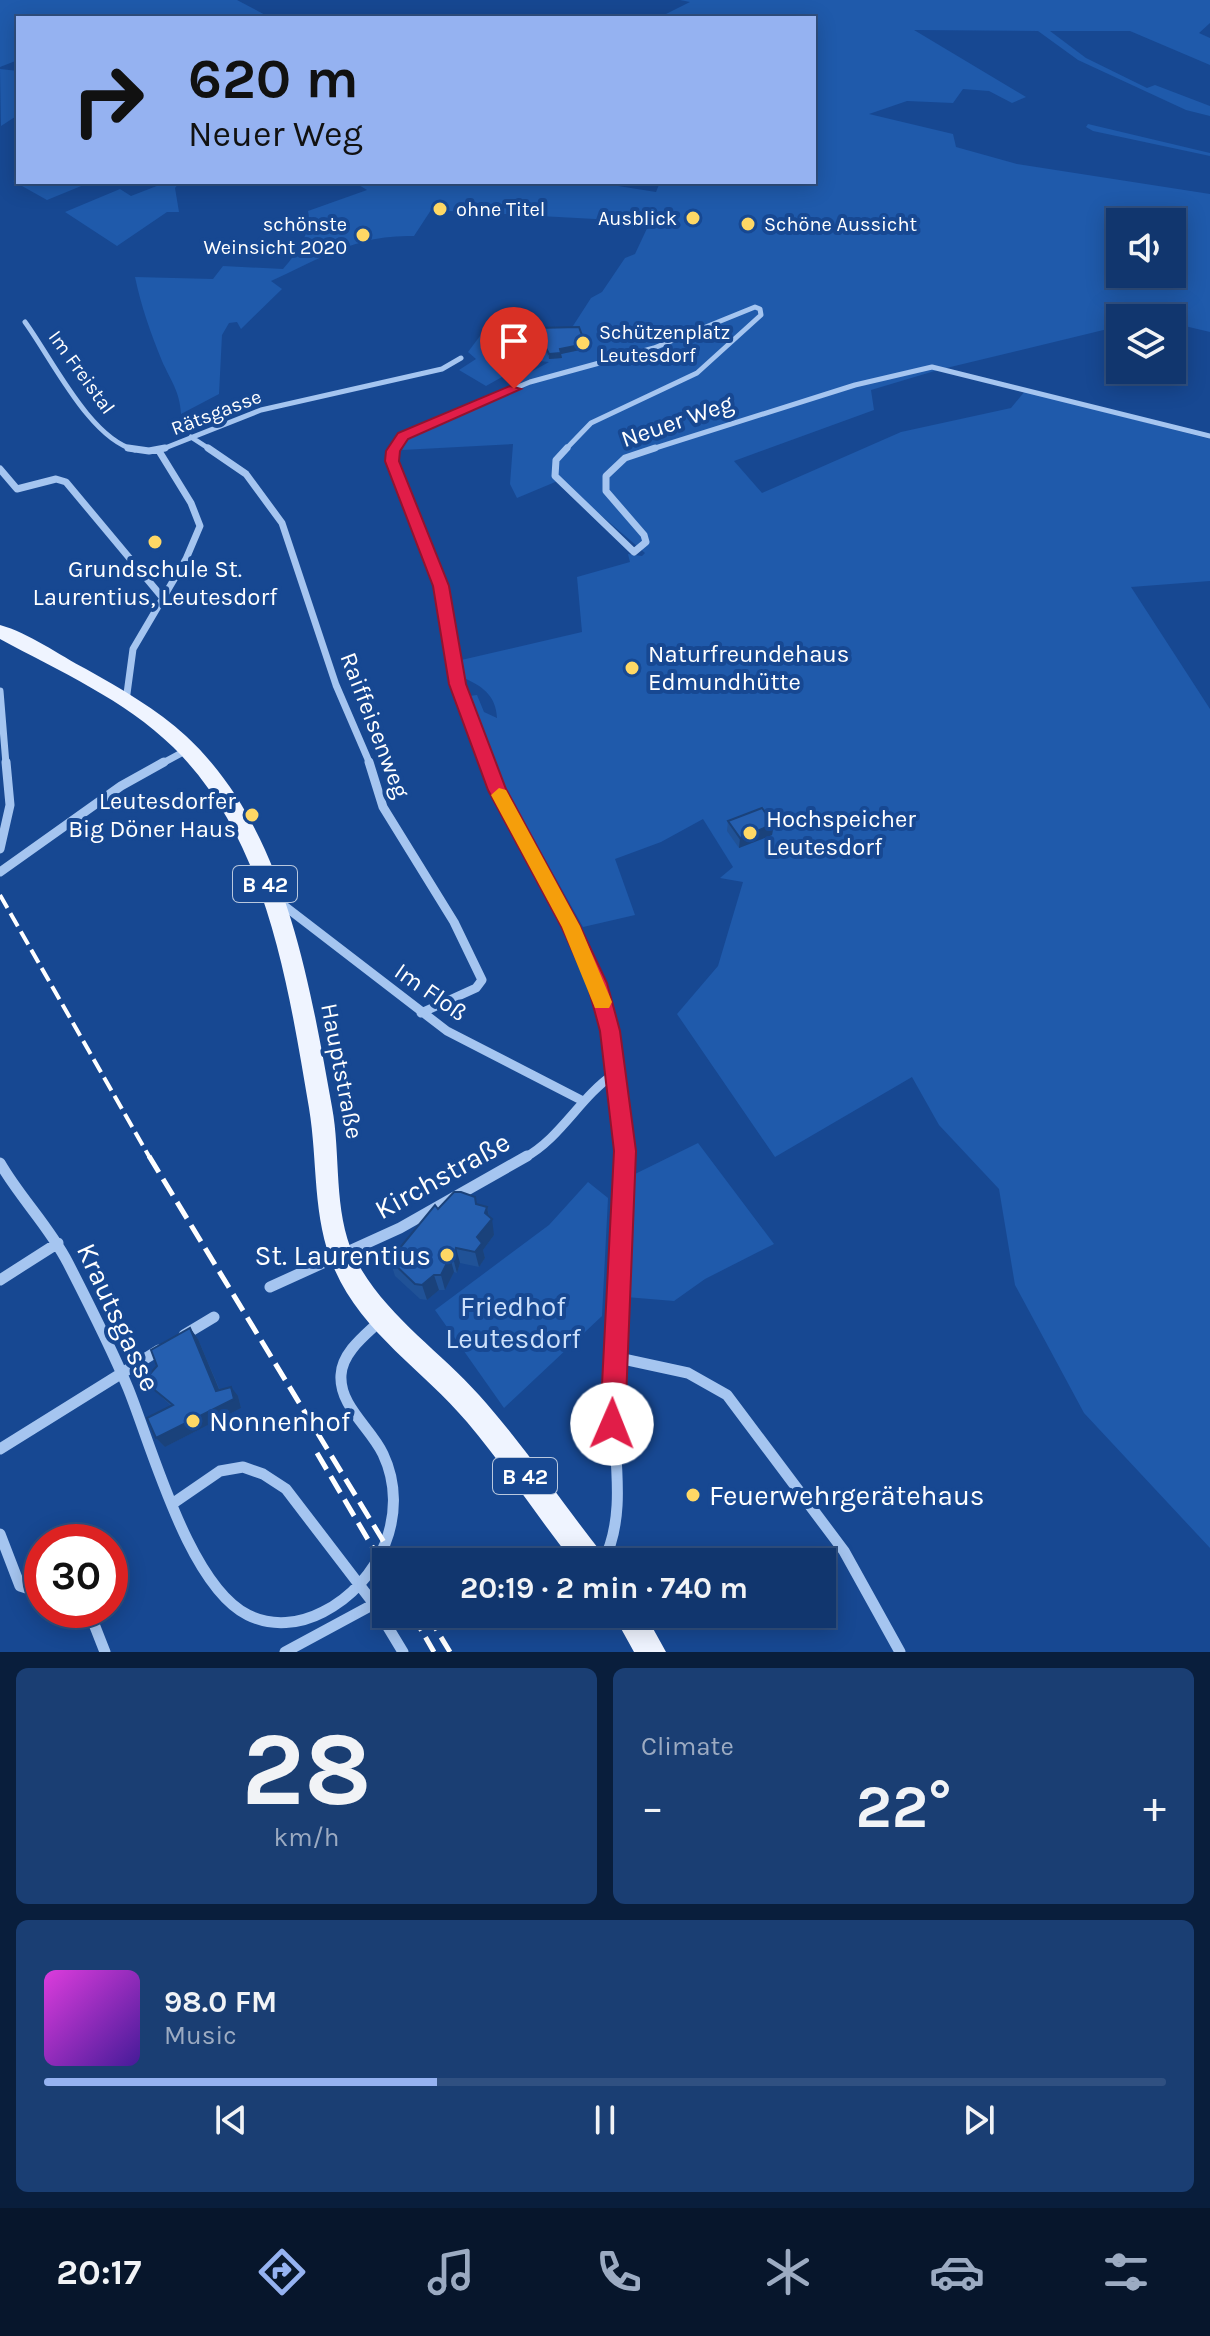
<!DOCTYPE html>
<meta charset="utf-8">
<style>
:root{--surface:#11366e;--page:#1a3e73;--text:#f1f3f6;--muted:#9cabc2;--line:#305081;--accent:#95b2f1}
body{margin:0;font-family:Karla,sans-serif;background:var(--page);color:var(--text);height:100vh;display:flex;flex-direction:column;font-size:30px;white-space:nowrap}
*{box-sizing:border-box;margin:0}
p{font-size:26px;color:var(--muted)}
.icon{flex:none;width:44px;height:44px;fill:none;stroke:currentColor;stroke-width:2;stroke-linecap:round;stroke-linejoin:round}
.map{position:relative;height:1652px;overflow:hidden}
.panel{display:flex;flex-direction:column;gap:16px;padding:16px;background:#091e3c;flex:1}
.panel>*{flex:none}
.banner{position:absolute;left:16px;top:16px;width:800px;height:168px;border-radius:0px;box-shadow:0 4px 20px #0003,0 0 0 2px var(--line);background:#95b2f1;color:#111;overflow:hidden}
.buttons{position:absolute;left:1106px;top:208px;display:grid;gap:16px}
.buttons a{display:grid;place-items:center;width:80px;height:80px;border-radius:0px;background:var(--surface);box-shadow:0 4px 20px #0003,0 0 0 2px var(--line);font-size:40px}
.speed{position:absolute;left:24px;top:1524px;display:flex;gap:16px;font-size:40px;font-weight:700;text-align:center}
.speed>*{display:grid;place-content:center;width:104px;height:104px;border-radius:50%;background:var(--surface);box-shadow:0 4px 20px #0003,0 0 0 2px var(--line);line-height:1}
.speed .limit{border:12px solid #d22;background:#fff;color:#111}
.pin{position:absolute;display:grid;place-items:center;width:68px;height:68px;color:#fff;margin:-82px -34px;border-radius:50% 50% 50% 0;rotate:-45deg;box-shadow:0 0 8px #0007}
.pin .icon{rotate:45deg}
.me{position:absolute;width:88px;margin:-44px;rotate:1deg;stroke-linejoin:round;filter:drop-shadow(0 0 6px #0008)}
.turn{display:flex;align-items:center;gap:28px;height:168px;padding:0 40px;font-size:36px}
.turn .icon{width:104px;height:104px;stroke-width:2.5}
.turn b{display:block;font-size:56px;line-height:68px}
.big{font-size:60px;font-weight:700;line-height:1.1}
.panel .card{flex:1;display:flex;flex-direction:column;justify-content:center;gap:12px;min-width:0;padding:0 28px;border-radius:12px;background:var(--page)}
.panel .dial{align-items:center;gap:0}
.dial b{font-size:104px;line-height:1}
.song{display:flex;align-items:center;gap:24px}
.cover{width:96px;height:96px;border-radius:12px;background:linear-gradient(135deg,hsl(300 70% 55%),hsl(260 70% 35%))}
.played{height:8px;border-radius:4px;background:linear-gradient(90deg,var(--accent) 35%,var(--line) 35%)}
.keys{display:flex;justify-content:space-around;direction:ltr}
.heat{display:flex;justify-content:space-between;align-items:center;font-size:44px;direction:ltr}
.panel .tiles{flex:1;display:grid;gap:16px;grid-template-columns:1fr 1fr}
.card:last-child{grid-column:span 2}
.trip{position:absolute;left:372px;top:1548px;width:464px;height:80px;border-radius:0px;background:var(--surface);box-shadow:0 4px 20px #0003,0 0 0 2px var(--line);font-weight:700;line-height:80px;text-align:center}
.dock{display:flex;height:128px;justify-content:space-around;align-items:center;background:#07162c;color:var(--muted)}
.dock .icon{width:56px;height:56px}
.dock .on{color:var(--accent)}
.dock b{font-size:36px;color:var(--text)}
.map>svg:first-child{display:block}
</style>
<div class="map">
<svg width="1210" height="1652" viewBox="0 0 1210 1652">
<rect width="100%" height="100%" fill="#174892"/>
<path fill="#1f5aab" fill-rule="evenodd" d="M0 0H237L271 18H18V60L0 67Z
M680 0H1210V23L1199 33 1210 38V65L1130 31H1050L1086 58 1147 88 1155 85 1210 106V116L1186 110 1078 60 1038 31 914 30 1026 97 1012 103 989 91 963 89 953 103 907 101 869 114 953 134 956 147 1017 164 1210 194V332L1172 323V318H1120V326L938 370 871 390 874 410 734 461 762 493 901 432 1011 408 1025 391 1210 439V581L1131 587 1210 709V1548L1084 1413 1015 1285 999 1189 939 1125 912 1077 775 1157 677 1014 718 966 743 882 720 878 733 867 703 819 661 842 615 859 635 915 583 927 498 775 469 696 477 695 484 712 497 718C496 695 482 686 462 677L457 661 582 632 577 577 630 562 628 554 642 556 645 553 560 480 517 498 510 484 513 444 402 450 408 438 507 395 511 383 549 362 540 361 541 354 530 336 521 337 511 325 571 329 591 298 602 292 625 258 635 254 650 222 431 210 414 236C358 234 321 258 271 281L282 289 241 329 237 322 229 323 222 335 219 394 181 414C180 392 171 381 162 361 151 334 141 306 135 277L213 279 223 266 283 269C296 254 313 231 308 211L367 190 354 182H593L656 192 660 182H814V18H658L690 2ZM1120 222H1172V274H1120Z
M0 69 18 71V115L1 126Z
M1088 124 1210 153V156L1093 131 1086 127Z
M18 179V182H91L47 200 13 181Z
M167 182H180L175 188 179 212H167L117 246 65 212 120 189 131 196Z
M489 324 504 327 500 330 522 354 525 364 486 386 459 370 476 359 468 352Z
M698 1143 774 1244 705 1279 674 1301 626 1297 635 1174Z
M588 1182 608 1198 602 1316 504 1408 435 1310 549 1225Z"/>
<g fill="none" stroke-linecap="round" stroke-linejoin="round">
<path stroke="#a5c5f0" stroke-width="5" d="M25 322C52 359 90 439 135 450
M191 437 211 450
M160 450 261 410 442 369 461 358
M396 450 398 442 429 424 530 382 654 348 755 307 760 309 761 315 697 373 591 423 565 450
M649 450 855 385 932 367 1210 436"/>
<path stroke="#a5c5f0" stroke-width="7" d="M128 448 149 451 165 448
M208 448 246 474 282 523 336 685 370 764
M397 448 393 465 441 586 458 684 488 764
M567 448 556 460 555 476 634 552 646 542 644 535 606 491V476L625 458 655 448
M0 469 17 489 56 479 66 482 162 597
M0 691 6 764
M126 701 133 649 186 559 200 526 191 503 159 451
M161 764 187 750"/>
<path stroke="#a5c5f0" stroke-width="9" d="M369 762 383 807 454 922 482 980 476 988 421 1013
M487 762 497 790 571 926 597 983 610 1031 625 1158
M0 849 10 805 6 762
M0 872 121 786 164 762
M278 901 447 1031 583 1101
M524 1158C561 1138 580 1097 614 1074"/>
<path stroke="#a5c5f0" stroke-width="11" d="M0 1163C20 1198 49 1226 68 1263 89 1304 110 1345 128 1388 152 1447 189 1586 248 1615 272 1627 300 1624 323 1612 380 1583 411 1513 383 1454 371 1428 339 1406 341 1375 342 1353 364 1336 379 1322
M0 1280 58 1243
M270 1287 400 1228 527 1156
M184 1335 214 1317
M614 1357 688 1373 727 1395 844 1551 900 1652
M0 1449 159 1350
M172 1504 220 1471 243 1467 263 1474 286 1489 374 1604 403 1652
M0 1534 20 1586 42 1593
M603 1562C628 1514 613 1453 613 1400 613 1319 621 1237 625 1156
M83 1610 94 1624 105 1652
M285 1652 374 1604"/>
<path fill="#eff4ff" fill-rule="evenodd" d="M0 625C29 633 59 655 86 669 121 689 157 709 186 736 285 828 309 980 332 1107 341 1154 333 1211 354 1256 382 1313 438 1349 479 1395 523 1444 560 1500 601 1552L606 1562H573C537 1516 505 1467 467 1422 424 1371 361 1332 334 1268 312 1217 318 1162 309 1108 288 985 267 839 173 747 125 700 59 671 0 639Z
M613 1614H645L666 1652H634Z"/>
<path stroke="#fff" stroke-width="4" stroke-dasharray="15 6" stroke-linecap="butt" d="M0 895 150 1158"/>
<path stroke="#fff" stroke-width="5" stroke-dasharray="19 8" stroke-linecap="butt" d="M149 1156 396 1562
M317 1453 386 1570
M412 1614 434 1652
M427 1614 450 1652"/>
</g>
<path fill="#205297" d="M536 328 583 338 584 343H579L580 350 561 354 562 358 549 359 536 334Z
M728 821 774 824 772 835 739 848 727 831Z
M487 1207 494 1235 483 1250 485 1258 479 1267 460 1263 457 1273 454 1272 445 1290H439L427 1300 420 1299 395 1276 390 1260 438 1209Z
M190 1328 198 1339 220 1390 238 1396 241 1408 165 1447 156 1438 171 1406 151 1387Z"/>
<path fill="#1a427b" d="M577 338H583L584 343 577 344Z
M580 345V350L561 354 562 358 549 359V354L560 349Z
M774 824 772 835 739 848 740 838Z
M487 1207 490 1222 492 1219 494 1235 483 1250 485 1258 479 1267 475 1252 477 1237Z
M456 1248 460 1263 457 1273 453 1258Z
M450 1257 454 1272 445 1290 441 1275Z
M434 1275 439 1290 427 1300 422 1285Z
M190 1328 198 1339 224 1401 216 1391Z
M231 1387 238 1396 241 1408 165 1447 156 1438Z"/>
<path fill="#255fb0" stroke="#1a427b" stroke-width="2" d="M579 327 583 338H577L580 345 560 349 561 353 549 354 536 328Z
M762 808 774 824 740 838 728 821Z
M454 1192H461L475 1197 476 1204 487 1207 485 1213 492 1219 477 1237 482 1243 475 1252 456 1248 453 1258 450 1257 441 1275H434L422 1285 415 1284 390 1260 435 1205 438 1209Z
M190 1328 216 1391 231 1387 234 1399 156 1438 147 1418 173 1405 151 1387 149 1375 157 1366 151 1350Z"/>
<path fill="#e11d48" stroke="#92132f" stroke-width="2" d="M510 386 521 389 408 439 400 451 399 461 449 586 466 684 506 789 580 926 607 983 620 1031 636 1151 625 1424 621 1432 612 1436 604 1432 600 1424 614 1151 600 1031 587 983 562 928 488 790 449 684 433 586 385 461 386 451 398 433Z"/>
<path fill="#f59e0b" d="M499 788 506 790 580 926 612 1002 609 1008H595L562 927 491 795Z"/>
<g fill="#ffd865" stroke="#174892" stroke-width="3">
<circle cx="440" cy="209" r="8"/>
<circle cx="693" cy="218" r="8"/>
<circle cx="748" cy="224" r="8"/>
<circle cx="363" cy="235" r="8"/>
<circle cx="583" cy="343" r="8"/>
<circle cx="155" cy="542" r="8"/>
<circle cx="632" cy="668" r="8"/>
<circle cx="252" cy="815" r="8"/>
<circle cx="750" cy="833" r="8"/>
<circle cx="447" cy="1255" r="8"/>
<circle cx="193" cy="1421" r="8"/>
<circle cx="693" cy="1495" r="8"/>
</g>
<g text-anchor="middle" stroke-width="8" stroke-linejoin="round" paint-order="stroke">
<g font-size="20" fill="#fff" stroke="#174892" text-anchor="start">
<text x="456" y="216">ohne Titel</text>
<text x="677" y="225" text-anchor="end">Ausblick</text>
<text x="347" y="231" text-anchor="end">schönste<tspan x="347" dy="23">Weinsicht 2020</tspan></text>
<text x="764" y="231">Schöne Aussicht</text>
<text x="599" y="339">Schützenplatz<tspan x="599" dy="23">Leutesdorf</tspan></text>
</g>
<g font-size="20" fill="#fff" stroke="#174892">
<text transform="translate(82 372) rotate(54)" y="7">Im Freistal</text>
<text transform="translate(216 412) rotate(-21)" y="7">Rätsgasse</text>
</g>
<g fill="#174892" stroke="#b9c8de" stroke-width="2">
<rect x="233" y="866" width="64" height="36" rx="6"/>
<rect x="493" y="1458" width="64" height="36" rx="6"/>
</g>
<g font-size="22" font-weight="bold" fill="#fff">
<text x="265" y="892">B 42</text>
<text x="525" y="1484">B 42</text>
</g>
<g font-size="24" fill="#fff" stroke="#174892">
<text transform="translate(677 421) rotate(-19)" y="8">Neuer Weg</text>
<text transform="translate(375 725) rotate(69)" y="8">Raiffeisenweg</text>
<text transform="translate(431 992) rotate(35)" y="8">Im Floß</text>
<text transform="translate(342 1071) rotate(79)" y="8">Hauptstraße</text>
</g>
<g font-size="24" fill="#fff" stroke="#174892" text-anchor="start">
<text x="155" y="577" text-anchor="middle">Grundschule St.<tspan x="155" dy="28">Laurentius, Leutesdorf</tspan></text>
<text x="648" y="662">Naturfreundehaus<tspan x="648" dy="28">Edmundhütte</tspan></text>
<text x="236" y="809" text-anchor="end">Leutesdorfer<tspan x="236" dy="28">Big Döner Haus</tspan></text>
<text x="766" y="827">Hochspeicher<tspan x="766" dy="28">Leutesdorf</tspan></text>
</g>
<g font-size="28" fill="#fff" stroke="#174892">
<text transform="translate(442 1175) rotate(-29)" y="10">Kirchstraße</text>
<text transform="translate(119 1317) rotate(65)" y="10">Krautsgasse</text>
</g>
<g font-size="28" fill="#fff" stroke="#174892" text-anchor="start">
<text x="431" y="1265" text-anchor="end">St. Laurentius</text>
<text x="209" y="1431">Nonnenhof</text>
<text x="709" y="1505">Feuerwehrgerätehaus</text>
</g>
<g font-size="28" fill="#cce0fb" stroke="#174892">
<text x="513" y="1316">Friedhof<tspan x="513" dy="32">Leutesdorf</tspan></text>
</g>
</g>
</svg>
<div class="buttons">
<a><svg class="icon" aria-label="sound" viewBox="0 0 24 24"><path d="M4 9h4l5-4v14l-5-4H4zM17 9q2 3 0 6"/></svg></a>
<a><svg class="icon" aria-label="layers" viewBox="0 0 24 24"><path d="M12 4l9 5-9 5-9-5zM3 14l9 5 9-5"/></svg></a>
</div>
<div class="speed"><div class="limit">30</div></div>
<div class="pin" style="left:514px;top:389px;background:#d93025"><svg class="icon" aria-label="arrive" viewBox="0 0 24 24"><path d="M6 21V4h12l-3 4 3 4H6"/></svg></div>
<svg class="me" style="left:612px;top:1424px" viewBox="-20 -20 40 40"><circle r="19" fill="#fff"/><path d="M0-13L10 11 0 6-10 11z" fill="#e11d48"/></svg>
<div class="trip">20:19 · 2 min · 740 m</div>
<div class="banner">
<div class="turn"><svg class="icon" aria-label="right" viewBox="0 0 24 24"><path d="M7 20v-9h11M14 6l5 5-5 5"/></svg><div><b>620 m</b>Neuer Weg</div></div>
</div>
</div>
<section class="panel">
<div class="tiles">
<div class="card dial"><b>28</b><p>km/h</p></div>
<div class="card"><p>Climate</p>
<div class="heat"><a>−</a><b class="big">22°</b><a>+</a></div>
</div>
<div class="card">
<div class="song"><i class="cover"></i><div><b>98.0 FM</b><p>Music</p></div></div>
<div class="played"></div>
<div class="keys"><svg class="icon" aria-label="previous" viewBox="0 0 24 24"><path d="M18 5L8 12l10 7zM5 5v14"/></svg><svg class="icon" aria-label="pause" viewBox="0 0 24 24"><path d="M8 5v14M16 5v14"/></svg><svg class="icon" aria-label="next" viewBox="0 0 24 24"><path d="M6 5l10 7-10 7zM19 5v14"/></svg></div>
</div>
</div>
</section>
<nav class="dock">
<b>20:17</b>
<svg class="icon on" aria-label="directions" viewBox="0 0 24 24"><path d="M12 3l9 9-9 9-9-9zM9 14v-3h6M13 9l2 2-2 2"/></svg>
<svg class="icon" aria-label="music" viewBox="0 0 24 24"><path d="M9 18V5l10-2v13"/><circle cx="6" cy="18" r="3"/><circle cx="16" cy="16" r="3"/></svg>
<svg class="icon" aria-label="phone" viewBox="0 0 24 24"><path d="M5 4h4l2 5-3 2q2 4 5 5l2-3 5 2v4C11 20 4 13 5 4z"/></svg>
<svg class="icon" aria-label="climate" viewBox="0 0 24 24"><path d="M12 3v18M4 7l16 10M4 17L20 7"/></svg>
<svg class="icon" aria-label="car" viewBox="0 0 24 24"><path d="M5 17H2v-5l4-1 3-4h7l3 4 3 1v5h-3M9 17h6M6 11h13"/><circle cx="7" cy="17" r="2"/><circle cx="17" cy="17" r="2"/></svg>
<svg class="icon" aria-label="filters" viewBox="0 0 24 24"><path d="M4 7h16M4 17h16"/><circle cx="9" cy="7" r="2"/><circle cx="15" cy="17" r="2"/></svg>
</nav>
